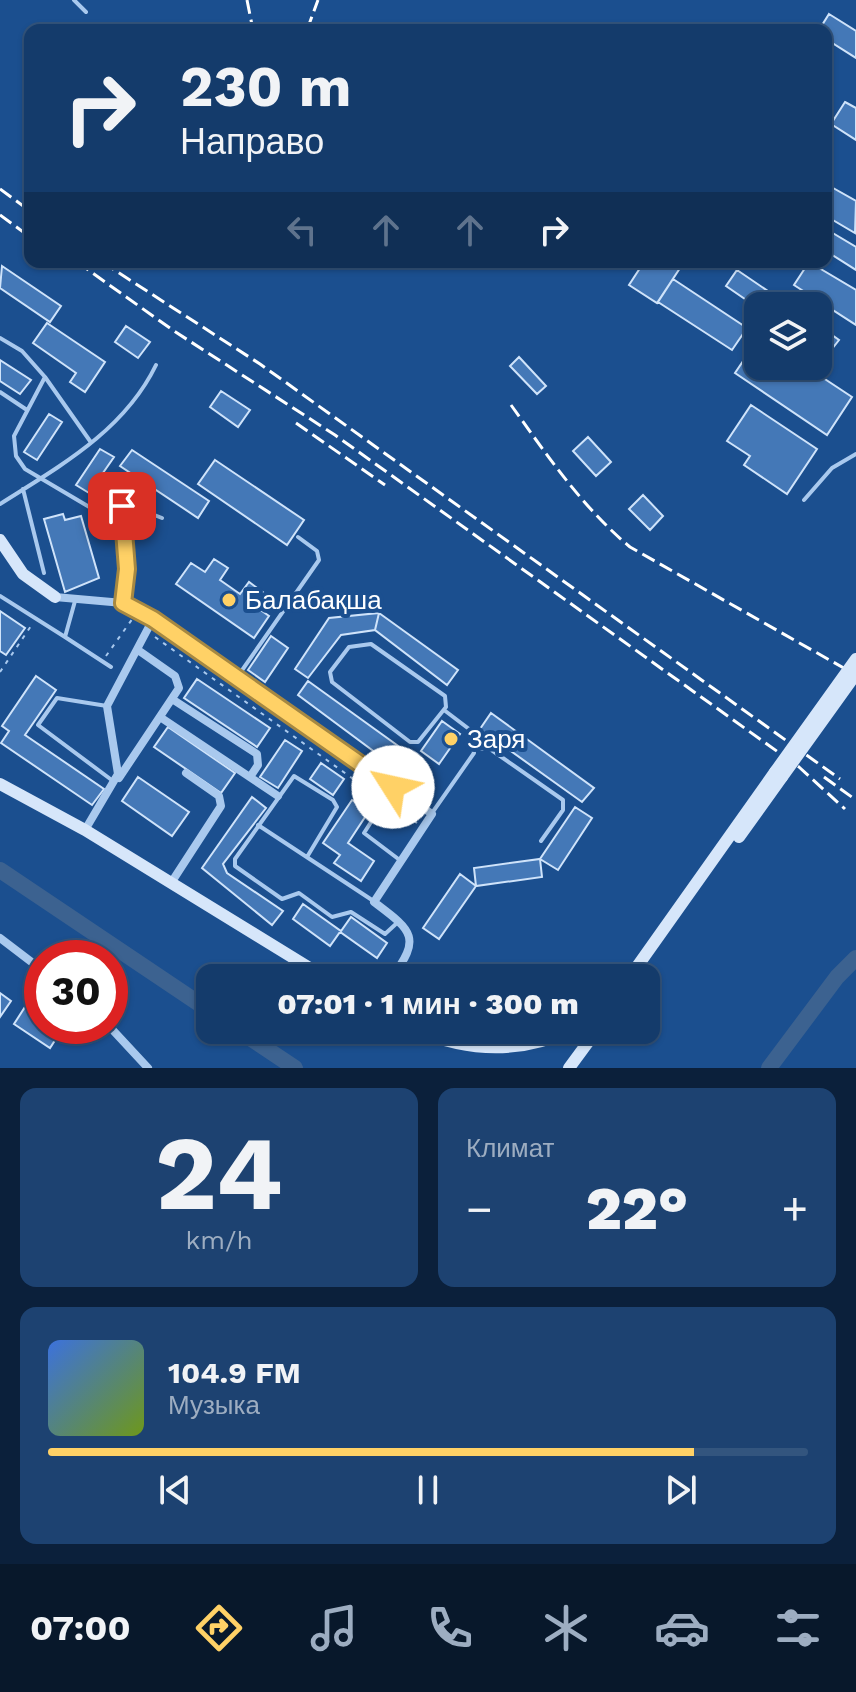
<!DOCTYPE html>
<html lang="ru">
<meta charset="utf-8">
<style>
:root{--surface:#143b6b;--page:#1d4271;--text:#f1f3f6;--muted:#9dadc1;--line:#33557e;--accent:#ffd166}
body{margin:0;font-family:"Work Sans",sans-serif;background:var(--page);color:var(--text);height:100vh;display:flex;flex-direction:column;font-size:30px;white-space:nowrap}
*{box-sizing:border-box;margin:0}
p{font-size:26px;color:var(--muted)}
.icon{flex:none;width:44px;height:44px;fill:none;stroke:currentColor;stroke-width:2;stroke-linecap:round;stroke-linejoin:round}
.map{position:relative;height:1068px;overflow:hidden}
.details{display:flex;flex-direction:column;gap:20px;padding:20px;background:#0b203b;flex:1}
.details>*{flex:none}
.guide{position:absolute;left:24px;top:24px;width:808px;height:244px;border-radius:16px;box-shadow:0 2px 6px #0004,0 0 0 2px var(--line);background:#143b6b;color:var(--text);overflow:hidden}
.buttons{position:absolute;left:744px;top:292px;display:grid;gap:16px}
.buttons a{display:grid;place-items:center;width:88px;height:88px;border-radius:16px;background:var(--surface);box-shadow:0 2px 6px #0004,0 0 0 2px var(--line);font-size:40px}
.speed{position:absolute;left:24px;top:940px;display:flex;gap:16px;font-size:40px;font-weight:700;text-align:center}
.speed>*{display:grid;place-content:center;width:104px;height:104px;border-radius:50%;background:var(--surface);box-shadow:0 2px 6px #0004,0 0 0 2px var(--line);line-height:1}
.speed .limit{border:12px solid #d22;background:#fff;color:#111}
.pin{position:absolute;display:grid;place-items:center;width:68px;height:68px;color:#fff;margin:-34px;border-radius:16px;box-shadow:0 4px 12px #0006}
.me{position:absolute;width:88px;margin:-44px;rotate:305deg;stroke-linejoin:round;filter:drop-shadow(0 0 6px #0008)}
.turn{display:flex;align-items:center;gap:28px;height:168px;padding:0 24px;font-size:36px}
.turn .icon{width:104px;height:104px;stroke-width:2.5}
.turn b{display:block;font-size:56px;line-height:68px}
.lanes{display:flex;align-items:center;height:76px;padding:0 24px;background:#0003;justify-content:center;gap:40px;direction:ltr}
.lanes .off{opacity:.35}
.big{font-size:60px;font-weight:800;line-height:1.1}
.details .card{flex:1;display:flex;flex-direction:column;justify-content:center;gap:12px;min-width:0;padding:0 28px;border-radius:16px;background:var(--page)}
.details .dial{align-items:center;gap:0}
.dial b{font-size:104px;line-height:1}
.song{display:flex;align-items:center;gap:24px}
.cover{width:96px;height:96px;border-radius:12px;background:linear-gradient(135deg,hsl(220 70% 55%),hsl(80 70% 35%))}
.played{height:8px;border-radius:4px;background:linear-gradient(90deg,var(--accent) 85%,var(--line) 85%)}
.keys{display:flex;justify-content:space-around;direction:ltr}
.heat{display:flex;justify-content:space-between;align-items:center;font-size:44px;direction:ltr}
.details .tiles{flex:1;display:grid;gap:20px;grid-template-columns:1fr 1fr}
.card:last-child{grid-column:span 2}
.trip{position:absolute;left:196px;top:964px;width:464px;height:80px;border-radius:16px;background:var(--surface);box-shadow:0 2px 6px #0004,0 0 0 2px var(--line);font-weight:800;line-height:80px;text-align:center}
.tabs{display:flex;height:128px;justify-content:space-around;align-items:center;background:#08182b;color:var(--muted)}
.tabs .icon{width:56px;height:56px}
.tabs .current{color:var(--accent)}
.tabs b{font-size:36px;color:var(--text)}
.map>svg:first-child{display:block}
</style>
<div class="map">
<svg width="856" height="1068" viewBox="0 0 856 1068">
<rect width="100%" height="100%" fill="#1b4f8f"/>
<g fill="none" stroke-linecap="round" stroke-linejoin="round">
<path stroke="#3c6290" stroke-width="16" d="M0 870 210 1011
M238 1030 295 1068
M769 1068 837 977 856 958"/>
</g>
<path fill="#4478b7" stroke="#cfe3fa" stroke-width="2" d="M829 14 856 31V58L826 39V30H819Z
M845 102 856 108V140L831 124Z
M826 184 856 201 855 233 826 216Z
M826 229 856 247V270L826 251Z
M644 262H684L657 303 629 285Z
M809 262 856 290V325L794 285Z
M2 266 61 306 50 322 0 288Z
M737 270 790 306 758 308 726 286Z
M673 279 747 328 732 350 658 302Z
M47 323 105 362 85 392 70 382 76 373 33 343Z
M818 325 839 340 828 354 818 348Z
M126 326 150 342 138 358 115 342Z
M758 339V366H805L852 397 827 435 735 373Z
M519 357 546 386 537 394 510 366Z
M0 360 31 380 20 394 0 381Z
M221 391 250 410 238 427 210 407Z
M751 405 817 449 787 494 744 465 750 456 727 441Z
M49 414 62 422 37 460 24 452Z
M588 437 611 462 596 476 573 451Z
M100 449 114 457 89 493 76 485Z
M132 450 209 501 198 518 120 466Z
M215 460 304 520 287 545 198 484Z
M643 495 663 516 650 530 629 509Z
M63 514 65 520 81 516 99 578 65 592 44 519Z
M214 559 228 568 220 580 240 594 249 582 264 593 255 606 269 616 254 638 176 584 191 563 205 572Z
M0 611 25 628 6 655 0 651Z
M379 613 375 630 341 635 308 678 295 669 329 618Z
M379 613 458 670 447 685 375 630Z
M271 636 288 648 265 682 248 670Z
M36 676 56 690 25 735 104 789 92 805 1 743 9 731 2 726Z
M197 679 270 728 257 747 184 698Z
M308 681 419 761 407 776 298 695Z
M491 713 594 788 582 802 480 729Z
M442 721 460 734 439 764 421 751Z
M168 727 235 773 221 793 154 747Z
M285 740 302 751 278 788 260 777Z
M321 763 344 779 333 795 310 779Z
M138 777 189 812 172 836 122 801Z
M416 780 429 789 422 800 409 790Z
M252 797 266 808 223 864 227 873 283 911 272 925 202 868Z
M352 800 369 811 348 843 374 861 361 881 334 863 340 855 323 843Z
M575 807 592 818 558 870 540 859Z
M540 859 542 877 476 886 474 868Z
M460 874 476 886 439 939 423 928Z
M303 904 341 931 351 917 387 943 377 958 340 932 330 946 293 919Z
M0 993 11 1001 0 1017Z
M25 1007 42 1018V1026H54L61 1031 50 1048 14 1024Z"/>
<g fill="none" stroke-linecap="round" stroke-linejoin="round">
<path stroke="#a9c9ee" stroke-width="2" stroke-dasharray="4 6" stroke-linecap="butt" d="M155 637 377 796
M106 656 133 618
M0 672 33 623
M389 804 417 823"/>
<path stroke="#a9c9ee" stroke-width="4" d="M74 0 86 12
M0 338 22 351 45 377
M0 392 27 410
M90 441 45 377 14 436 16 456 25 469 91 508 131 506 162 518
M23 489 44 573
M804 500 832 468 856 454
M0 504C60 466 124 431 156 365
M122 506 127 569 123 603
M0 596 65 637
M75 601 65 637 111 667
M371 644 445 696 446 707 418 742H410L332 682 330 672 349 647Z
M238 676 319 560 317 551 298 537
M107 706 57 698 38 725 113 781
M474 748 490 749 563 800V810L541 841
M393 788 364 833 401 861
M432 813 474 753 469 729 444 710
M258 825 372 900
M307 857 337 807 333 800 294 776 235 859V866L282 899 299 893 332 917 351 912 385 934 398 922"/>
<path stroke="#a9c9ee" stroke-width="8" d="M55 597 123 603 153 619 432 814 374 902C411 930 423 937 391 978
M172 699 257 754 258 765 250 777
M160 717 278 796
M119 778 179 688 175 676 138 650
M85 830 118 774 107 706 153 619
M171 883 221 806 219 796 186 773
M0 938 42 970
M109 1026 148 1068"/>
<path stroke="#d6e6fa" stroke-width="12" d="M0 540 23 574 55 597
M0 784 85 830 326 978
M739 837 782 777
M629 978 775 772
M416 1030C468 1052 520 1054 571 1030
M569 1068 597 1030"/>
<path stroke="#fff" stroke-width="3" stroke-dasharray="14 6" stroke-linecap="butt" d="M247 0 253 30
M307 30 318 0
M0 189 30 211
M0 215 30 237
M77 262 174 331 335 435 799 767 845 809
M102 262 260 364 840 779
M511 405C547 455 582 507 630 547L856 675
M296 423 385 485
M824 777 856 800"/>
<path stroke="#d6e6fa" stroke-width="12" d="M775 772 856 659
M782 777 856 674"/>
</g>
<g fill="none" stroke-linecap="round" stroke-linejoin="round">
<defs>
<path id="route" d="M122 506 127 569 123 603 153 619 393 787"/>
</defs>
<use href="#route" stroke="#a68842" stroke-width="20"/>
<use href="#route" stroke="#ffd166" stroke-width="14"/>
</g>
<g fill="#ffd166" stroke="#1b4f8f" stroke-width="3">
<circle cx="229" cy="600" r="8"/>
<circle cx="451" cy="739" r="8"/>
</g>
<g text-anchor="middle" stroke-width="8" stroke-linejoin="round" paint-order="stroke">
<g font-size="26" fill="#fff" stroke="#1b4f8f" text-anchor="start">
<text x="245" y="609">Балабақша</text>
<text x="467" y="748">Заря</text>
</g>
</g>
</svg>
<div class="buttons">
<a><svg class="icon" aria-label="layers" viewBox="0 0 24 24"><path d="M12 4l9 5-9 5-9-5zM3 14l9 5 9-5"/></svg></a>
</div>
<div class="speed"><div class="limit">30</div></div>
<div class="pin" style="left:122px;top:506px;background:#d93025"><svg class="icon" aria-label="arrive" viewBox="0 0 24 24"><path d="M6 21V4h12l-3 4 3 4H6"/></svg></div>
<svg class="me" style="left:393px;top:787px" viewBox="-20 -20 40 40"><circle r="19" fill="#fff"/><path d="M0-13L10 11 0 6-10 11z" fill="#ffd166"/></svg>
<div class="trip">07:01 · 1 мин · 300 m</div>
<div class="guide">
<div class="turn"><svg class="icon" aria-label="right" viewBox="0 0 24 24"><path d="M7 20v-9h11M14 6l5 5-5 5"/></svg><div><b>230 m</b>Направо</div></div>
<div class="lanes"><svg class="icon off" aria-label="left" viewBox="0 0 24 24"><path d="M17 20v-9H6M10 6l-5 5 5 5"/></svg><svg class="icon off" aria-label="ahead" viewBox="0 0 24 24"><path d="M12 20V5M6 11l6-6 6 6"/></svg><svg class="icon off" aria-label="ahead" viewBox="0 0 24 24"><path d="M12 20V5M6 11l6-6 6 6"/></svg><svg class="icon" aria-label="right" viewBox="0 0 24 24"><path d="M7 20v-9h11M14 6l5 5-5 5"/></svg></div>
</div>
</div>
<section class="details">
<div class="tiles">
<div class="card dial"><b>24</b><p>km/h</p></div>
<div class="card"><p>Климат</p>
<div class="heat"><a>−</a><b class="big">22°</b><a>+</a></div>
</div>
<div class="card">
<div class="song"><i class="cover"></i><div><b>104.9 FM</b><p>Музыка</p></div></div>
<div class="played"></div>
<div class="keys"><svg class="icon" aria-label="previous" viewBox="0 0 24 24"><path d="M18 5L8 12l10 7zM5 5v14"/></svg><svg class="icon" aria-label="pause" viewBox="0 0 24 24"><path d="M8 5v14M16 5v14"/></svg><svg class="icon" aria-label="next" viewBox="0 0 24 24"><path d="M6 5l10 7-10 7zM19 5v14"/></svg></div>
</div>
</div>
</section>
<nav class="tabs">
<b>07:00</b>
<svg class="icon current" aria-label="directions" viewBox="0 0 24 24"><path d="M12 3l9 9-9 9-9-9zM9 14v-3h6M13 9l2 2-2 2"/></svg>
<svg class="icon" aria-label="music" viewBox="0 0 24 24"><path d="M9 18V5l10-2v13"/><circle cx="6" cy="18" r="3"/><circle cx="16" cy="16" r="3"/></svg>
<svg class="icon" aria-label="phone" viewBox="0 0 24 24"><path d="M5 4h4l2 5-3 2q2 4 5 5l2-3 5 2v4C11 20 4 13 5 4z"/></svg>
<svg class="icon" aria-label="climate" viewBox="0 0 24 24"><path d="M12 3v18M4 7l16 10M4 17L20 7"/></svg>
<svg class="icon" aria-label="car" viewBox="0 0 24 24"><path d="M5 17H2v-5l4-1 3-4h7l3 4 3 1v5h-3M9 17h6M6 11h13"/><circle cx="7" cy="17" r="2"/><circle cx="17" cy="17" r="2"/></svg>
<svg class="icon" aria-label="filters" viewBox="0 0 24 24"><path d="M4 7h16M4 17h16"/><circle cx="9" cy="7" r="2"/><circle cx="15" cy="17" r="2"/></svg>
</nav>
